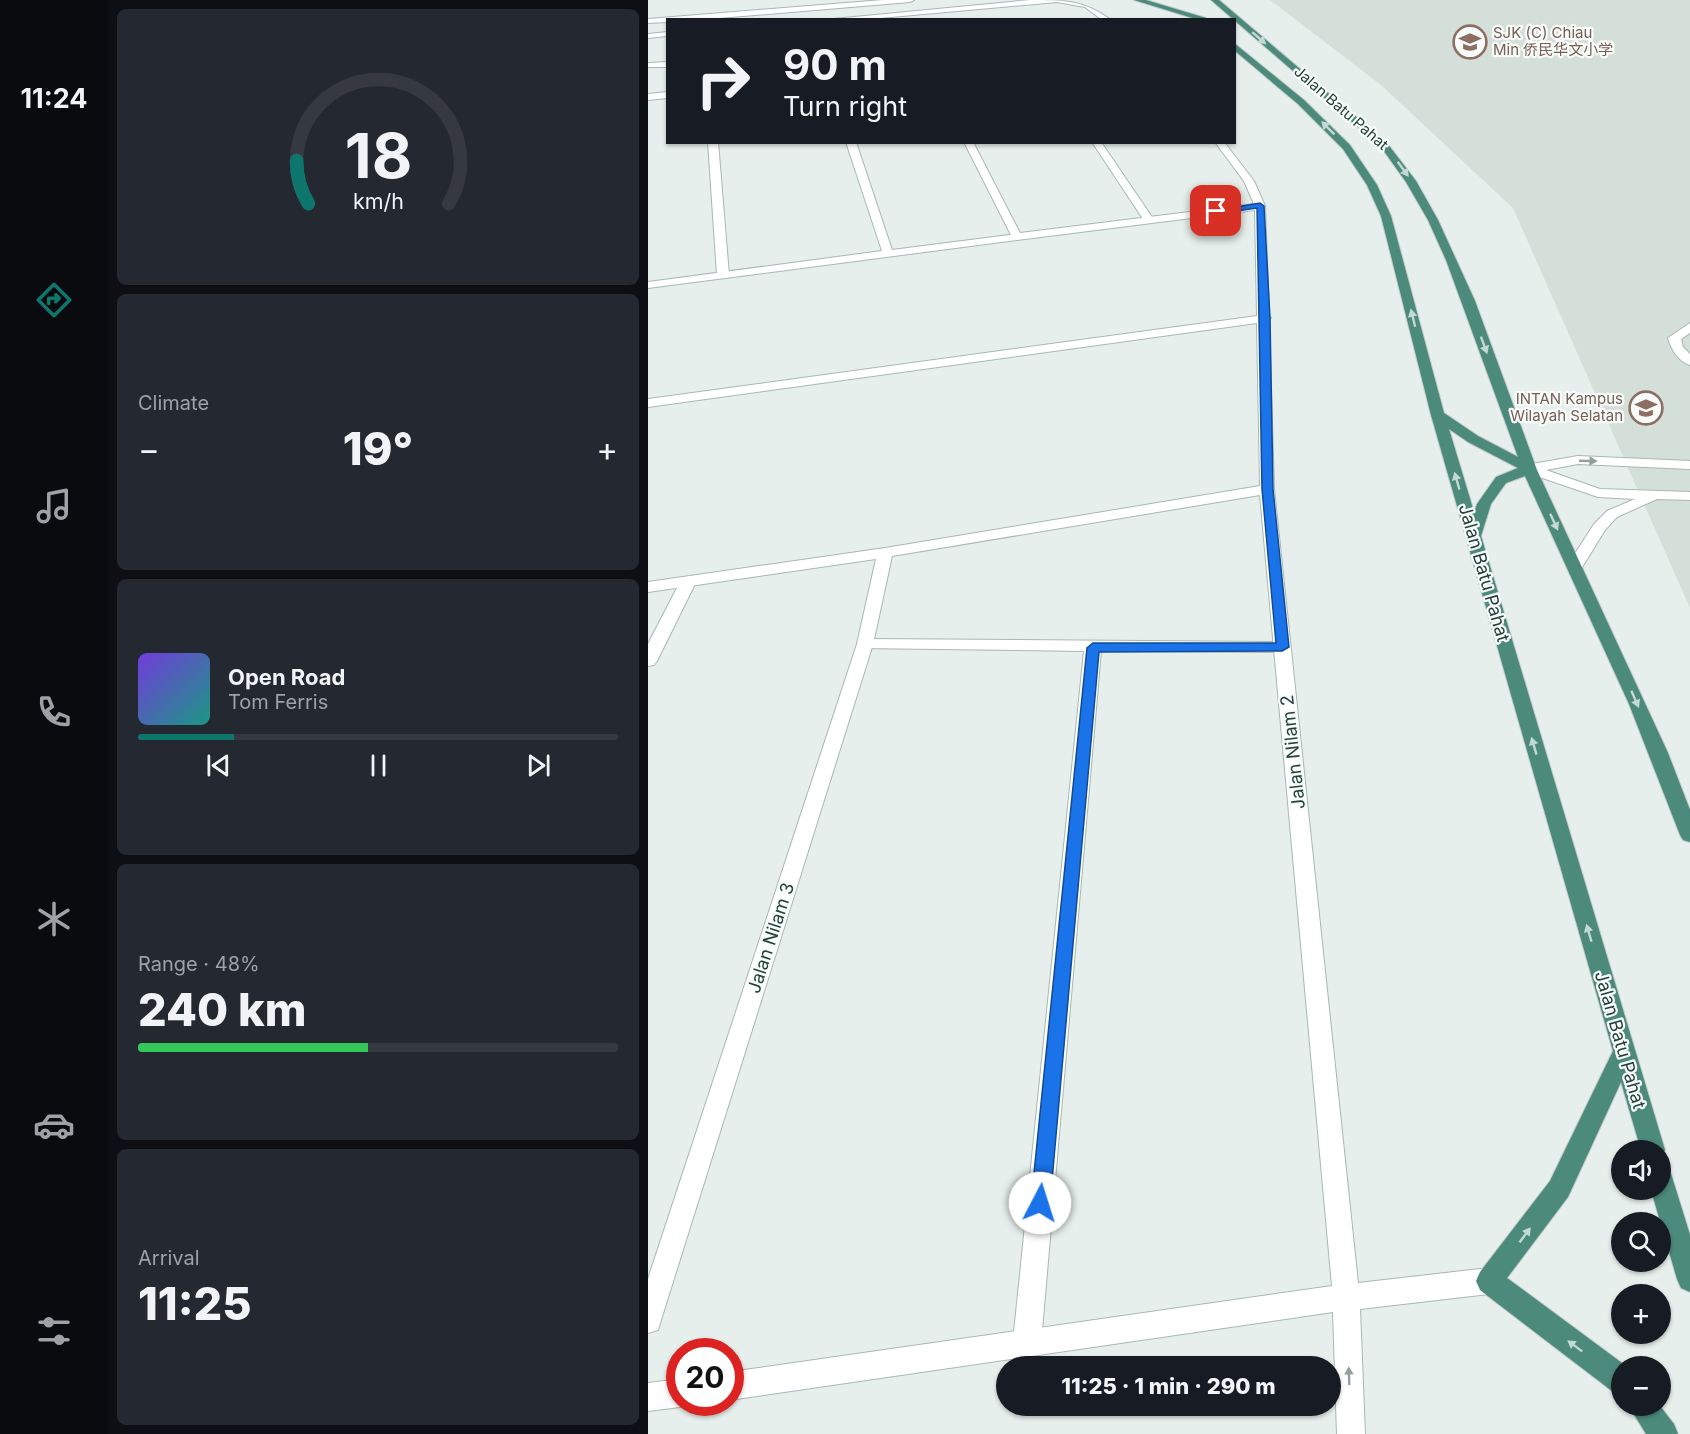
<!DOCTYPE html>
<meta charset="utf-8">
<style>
:root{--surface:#171b24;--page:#242831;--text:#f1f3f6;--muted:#9ea1a6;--line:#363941;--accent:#0f766e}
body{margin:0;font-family:Inter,"Noto Sans SC",sans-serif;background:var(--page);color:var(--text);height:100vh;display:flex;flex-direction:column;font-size:22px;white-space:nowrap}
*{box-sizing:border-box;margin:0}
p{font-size:20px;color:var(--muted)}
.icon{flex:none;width:33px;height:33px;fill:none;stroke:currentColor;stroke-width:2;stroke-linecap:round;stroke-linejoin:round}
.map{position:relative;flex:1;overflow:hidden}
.side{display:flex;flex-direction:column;gap:9px;padding:9px;background:#0d0f14;width:540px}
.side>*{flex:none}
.guide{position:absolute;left:18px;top:18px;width:570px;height:126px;border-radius:0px;box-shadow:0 2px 4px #0004;background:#171b24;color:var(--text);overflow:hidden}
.controls{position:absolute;left:963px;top:1140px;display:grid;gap:12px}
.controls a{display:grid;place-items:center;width:60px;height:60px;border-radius:50%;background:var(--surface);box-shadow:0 2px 4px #0004;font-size:30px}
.speed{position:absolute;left:18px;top:1338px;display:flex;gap:12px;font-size:30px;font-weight:700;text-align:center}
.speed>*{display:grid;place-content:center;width:78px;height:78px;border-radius:50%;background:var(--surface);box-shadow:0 2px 4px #0004;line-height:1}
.speed .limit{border:9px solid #d22;background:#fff;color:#111}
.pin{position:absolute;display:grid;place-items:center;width:51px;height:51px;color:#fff;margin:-26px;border-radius:12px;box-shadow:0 3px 9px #0006}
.me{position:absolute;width:66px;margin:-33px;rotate:5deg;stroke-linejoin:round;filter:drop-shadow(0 0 4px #0008)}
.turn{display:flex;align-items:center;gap:21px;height:126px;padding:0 18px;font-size:27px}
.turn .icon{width:78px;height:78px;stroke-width:2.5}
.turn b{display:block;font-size:42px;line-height:51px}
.big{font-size:45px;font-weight:800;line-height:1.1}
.side .tile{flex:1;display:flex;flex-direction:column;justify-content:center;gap:9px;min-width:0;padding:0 21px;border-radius:9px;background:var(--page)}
.side .dial{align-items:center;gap:0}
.dial svg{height:156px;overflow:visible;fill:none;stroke:var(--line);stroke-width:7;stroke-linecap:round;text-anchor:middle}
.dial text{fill:var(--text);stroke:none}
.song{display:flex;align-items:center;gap:18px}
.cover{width:72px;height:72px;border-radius:9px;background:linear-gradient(135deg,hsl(260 70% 55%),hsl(170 70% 35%))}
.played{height:6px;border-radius:3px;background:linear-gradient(90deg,var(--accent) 20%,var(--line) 20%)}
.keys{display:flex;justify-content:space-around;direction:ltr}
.heat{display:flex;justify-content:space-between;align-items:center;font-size:33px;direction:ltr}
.charge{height:9px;border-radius:4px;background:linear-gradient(90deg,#34c759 48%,var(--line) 0)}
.trip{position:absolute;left:348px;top:1356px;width:345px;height:60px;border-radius:30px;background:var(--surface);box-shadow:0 2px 4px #0004;font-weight:800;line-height:60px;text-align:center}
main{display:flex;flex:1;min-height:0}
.tab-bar{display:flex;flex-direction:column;width:108px;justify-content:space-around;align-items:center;background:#090b0e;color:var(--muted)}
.tab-bar .icon{width:42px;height:42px}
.tab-bar .on{color:var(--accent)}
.tab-bar b{font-size:27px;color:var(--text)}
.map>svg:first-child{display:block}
</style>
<main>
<nav class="tab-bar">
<b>11:24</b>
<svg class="icon on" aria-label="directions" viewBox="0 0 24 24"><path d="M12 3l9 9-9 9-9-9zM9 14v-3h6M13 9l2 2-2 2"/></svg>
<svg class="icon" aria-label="music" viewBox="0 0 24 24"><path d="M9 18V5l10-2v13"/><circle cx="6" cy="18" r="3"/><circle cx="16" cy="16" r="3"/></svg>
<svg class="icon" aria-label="phone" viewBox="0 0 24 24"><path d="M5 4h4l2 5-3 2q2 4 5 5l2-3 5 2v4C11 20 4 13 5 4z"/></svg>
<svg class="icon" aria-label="climate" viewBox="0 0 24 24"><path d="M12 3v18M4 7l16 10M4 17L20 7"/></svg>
<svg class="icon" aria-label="car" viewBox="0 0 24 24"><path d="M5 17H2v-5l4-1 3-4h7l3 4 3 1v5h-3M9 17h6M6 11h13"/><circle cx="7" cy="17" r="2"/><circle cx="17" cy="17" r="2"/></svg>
<svg class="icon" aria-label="filters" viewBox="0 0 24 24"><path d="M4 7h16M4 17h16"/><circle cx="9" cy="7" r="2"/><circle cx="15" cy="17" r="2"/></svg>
</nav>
<section class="side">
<div class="tile dial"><svg viewBox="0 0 100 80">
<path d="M14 69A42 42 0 1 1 86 69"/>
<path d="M14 69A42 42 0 0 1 8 47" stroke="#0f766e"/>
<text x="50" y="56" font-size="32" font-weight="700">18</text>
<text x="50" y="72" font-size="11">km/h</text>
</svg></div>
<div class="tile"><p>Climate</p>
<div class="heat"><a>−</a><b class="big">19°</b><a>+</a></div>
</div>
<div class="tile">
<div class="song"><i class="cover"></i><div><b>Open Road</b><p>Tom Ferris</p></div></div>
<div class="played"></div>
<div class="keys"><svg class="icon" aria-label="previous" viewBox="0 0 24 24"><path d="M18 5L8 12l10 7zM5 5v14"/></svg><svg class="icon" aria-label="pause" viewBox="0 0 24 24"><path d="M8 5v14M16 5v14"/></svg><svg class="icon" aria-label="next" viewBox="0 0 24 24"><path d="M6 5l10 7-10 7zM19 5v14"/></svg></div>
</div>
<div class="tile"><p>Range · 48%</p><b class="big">240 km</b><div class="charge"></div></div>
<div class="tile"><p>Arrival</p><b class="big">11:25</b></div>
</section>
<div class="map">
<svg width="1042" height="1434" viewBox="0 0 1042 1434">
<rect width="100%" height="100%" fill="#e6efeb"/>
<path fill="#d4dfda" d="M622 0H1042V608L865 208 733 85Z"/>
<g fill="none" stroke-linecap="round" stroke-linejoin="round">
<defs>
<path id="service" d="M20 62V67H0V63Z
M198 142H208L244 250 369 234 374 237 369 240 0 288V282L234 251Z
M444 142H453L506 220 505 222H497Z
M1042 323V333L1033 339 1035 347 1042 354V365C1030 361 1023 349 1020 338Z
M930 456 1042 461V469L930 464 898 470 952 489 1042 492V500L1009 499 969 517 957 530 933 569H921L919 566 946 524 959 511 987 499 950 497 877 472 875 469 884 464Z
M40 577 48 582 9 661 6 665 0 666V644L32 582Z
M217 639 634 642 640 643 642 647 640 651 634 652 453 651 393 1342 389 1352 379 1356 369 1352 365 1342 436 651 211 648 209 644 211 640Z"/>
<path id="minor" d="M382 0C416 0 436 0 463 20H454L437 7 409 2 210 20H175Z
M20 32V36L0 38V34Z
M20 92V98L0 100V94Z
M60 142H70L81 275 75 278 69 275Z
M316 142H325L372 233 606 204 596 181 567 142H576L606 181 617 206 621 315 623 318 621 321 626 489 710 1283 841 1268 850 1272 854 1281 850 1290 841 1294 712 1309 717 1434H689L685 1312 82 1400V1372L684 1286 612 495 244 556 225 644 13 1320 10 1330 0 1333V1279L209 644 228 559 0 592V582L237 548 612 486 609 323 0 407V399L609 316 607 210 369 240 364 237Z
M32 1379V1402L42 1403 32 1407 0 1411V1383Z"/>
<path id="tertiary" d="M235 0H266L262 2 47 20H20V22L0 23V19Z"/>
<path id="trunk" d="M486 0H498L558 18 551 20Z
M563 0H571L739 143 768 181 790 220 827 301 889 470 1020 753 1042 810V842L1035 840 1032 835 981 704 877 476 858 483 843 504 833 536 1017 1150 1012 1158V1150H993L973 1082 920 1197 859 1278 978 1366H974V1395L964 1391 832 1290 828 1281 832 1272 902 1181 965 1051 783 415 733 216 719 185 695 149 650 104 586 50V43L656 100 702 145 729 185 743 216 796 413 830 436 870 457 798 260 780 220 758 182 733 147ZM801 429 820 442 870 468 848 477 829 504 826 512Z
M1012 1166 1021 1169 1024 1177 1042 1235V1292L1033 1288 1029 1279 1003 1190H1012Z
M981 1406H1012L1026 1424 1030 1434H998Z"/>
</defs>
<use href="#service" stroke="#a8b8b2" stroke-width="2"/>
<use href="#minor" stroke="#a8b8b2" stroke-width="2"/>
<use href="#tertiary" stroke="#a8b8b2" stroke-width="2"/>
<use href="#trunk" stroke="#c2cac8" stroke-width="2"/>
<use href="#service" fill="#fff" fill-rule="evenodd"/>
<use href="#minor" fill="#fff" fill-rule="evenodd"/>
<use href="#tertiary" fill="#fff" fill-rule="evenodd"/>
<use href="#trunk" fill="#4c8a7c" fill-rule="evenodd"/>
</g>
<defs><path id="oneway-solid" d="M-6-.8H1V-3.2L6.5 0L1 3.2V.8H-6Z" transform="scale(1.5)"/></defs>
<g fill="#c4d9d4">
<use href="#oneway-solid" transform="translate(611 38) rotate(41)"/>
<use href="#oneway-solid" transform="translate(680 128) rotate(-135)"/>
<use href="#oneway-solid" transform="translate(755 169) rotate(54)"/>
<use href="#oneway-solid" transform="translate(765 318) rotate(-104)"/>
<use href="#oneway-solid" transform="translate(836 345) rotate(70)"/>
<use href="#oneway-solid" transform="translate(809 481) rotate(-106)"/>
<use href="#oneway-solid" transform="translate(906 522) rotate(65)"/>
<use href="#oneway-solid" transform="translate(987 699) rotate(66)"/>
<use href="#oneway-solid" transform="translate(886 746) rotate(-106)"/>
<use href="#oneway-solid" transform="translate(941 933) rotate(-106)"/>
<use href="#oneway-solid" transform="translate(877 1235) rotate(-53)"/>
<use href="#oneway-solid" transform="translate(927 1346) rotate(-143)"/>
</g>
<g fill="#92a09c">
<use href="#oneway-solid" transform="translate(940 461) rotate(2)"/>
<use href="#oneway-solid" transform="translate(701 1376) rotate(-92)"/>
</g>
<path fill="#1a73e8" stroke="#114b97" stroke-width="1.5" d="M612 203 616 206 622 318 625 489 641 647 634 651 451 652 402 1203 399 1210 392 1212 386 1210 383 1203 439 648 445 643H628L614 489 609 208 568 214 564 211Z"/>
<defs>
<symbol id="school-ring" viewBox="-11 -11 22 22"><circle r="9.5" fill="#f7fbf9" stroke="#8d6e63" stroke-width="1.5"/><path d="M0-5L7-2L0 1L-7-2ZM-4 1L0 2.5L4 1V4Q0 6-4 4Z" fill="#8d6e63"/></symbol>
<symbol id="university-ring" viewBox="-11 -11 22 22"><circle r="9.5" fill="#f7fbf9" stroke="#8d6e63" stroke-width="1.5"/><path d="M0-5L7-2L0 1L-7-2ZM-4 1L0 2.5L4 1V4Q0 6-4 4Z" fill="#8d6e63"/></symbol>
</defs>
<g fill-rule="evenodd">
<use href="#school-ring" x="803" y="23" width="38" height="38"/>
<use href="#university-ring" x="979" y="389" width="38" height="38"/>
</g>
<g text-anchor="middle" stroke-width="4.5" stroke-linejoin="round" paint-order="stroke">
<g font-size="15" fill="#785e54" stroke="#f7fbf9" text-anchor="start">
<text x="845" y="38">SJK (C) Chiau<tspan x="845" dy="17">Min 侨民华文小学</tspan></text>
<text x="975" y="404" text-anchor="end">INTAN Kampus<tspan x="975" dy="17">Wilayah Selatan</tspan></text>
</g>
<g font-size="15" fill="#24423a" stroke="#f7fbf9">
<text transform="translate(693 108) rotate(41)" y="5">Jalan Batu Pahat</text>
</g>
<g font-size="18" fill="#24423a" stroke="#f7fbf9">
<text transform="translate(836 573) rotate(74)" y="6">Jalan Batu Pahat</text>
<text transform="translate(645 752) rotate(-96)" y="6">Jalan Nilam 2</text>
<text transform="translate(123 938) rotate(-72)" y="6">Jalan Nilam 3</text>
<text transform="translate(972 1040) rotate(74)" y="6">Jalan Batu Pahat</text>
</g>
</g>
</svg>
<div class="controls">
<a><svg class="icon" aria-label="sound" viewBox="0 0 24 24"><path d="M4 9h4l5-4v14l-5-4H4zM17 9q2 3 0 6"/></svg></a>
<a><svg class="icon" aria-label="search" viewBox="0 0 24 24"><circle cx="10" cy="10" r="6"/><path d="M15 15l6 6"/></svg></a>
<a>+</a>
<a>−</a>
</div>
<div class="speed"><div class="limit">20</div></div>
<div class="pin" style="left:568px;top:211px;background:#d93025"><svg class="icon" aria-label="arrive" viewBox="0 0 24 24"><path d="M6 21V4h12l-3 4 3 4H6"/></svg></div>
<svg class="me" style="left:392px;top:1203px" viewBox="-20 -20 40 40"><circle r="19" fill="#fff"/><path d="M0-13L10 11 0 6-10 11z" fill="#1a73e8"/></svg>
<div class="trip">11:25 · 1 min · 290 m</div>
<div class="guide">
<div class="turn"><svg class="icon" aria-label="right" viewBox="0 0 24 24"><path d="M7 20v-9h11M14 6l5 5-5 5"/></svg><div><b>90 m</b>Turn right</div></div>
</div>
</div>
</main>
